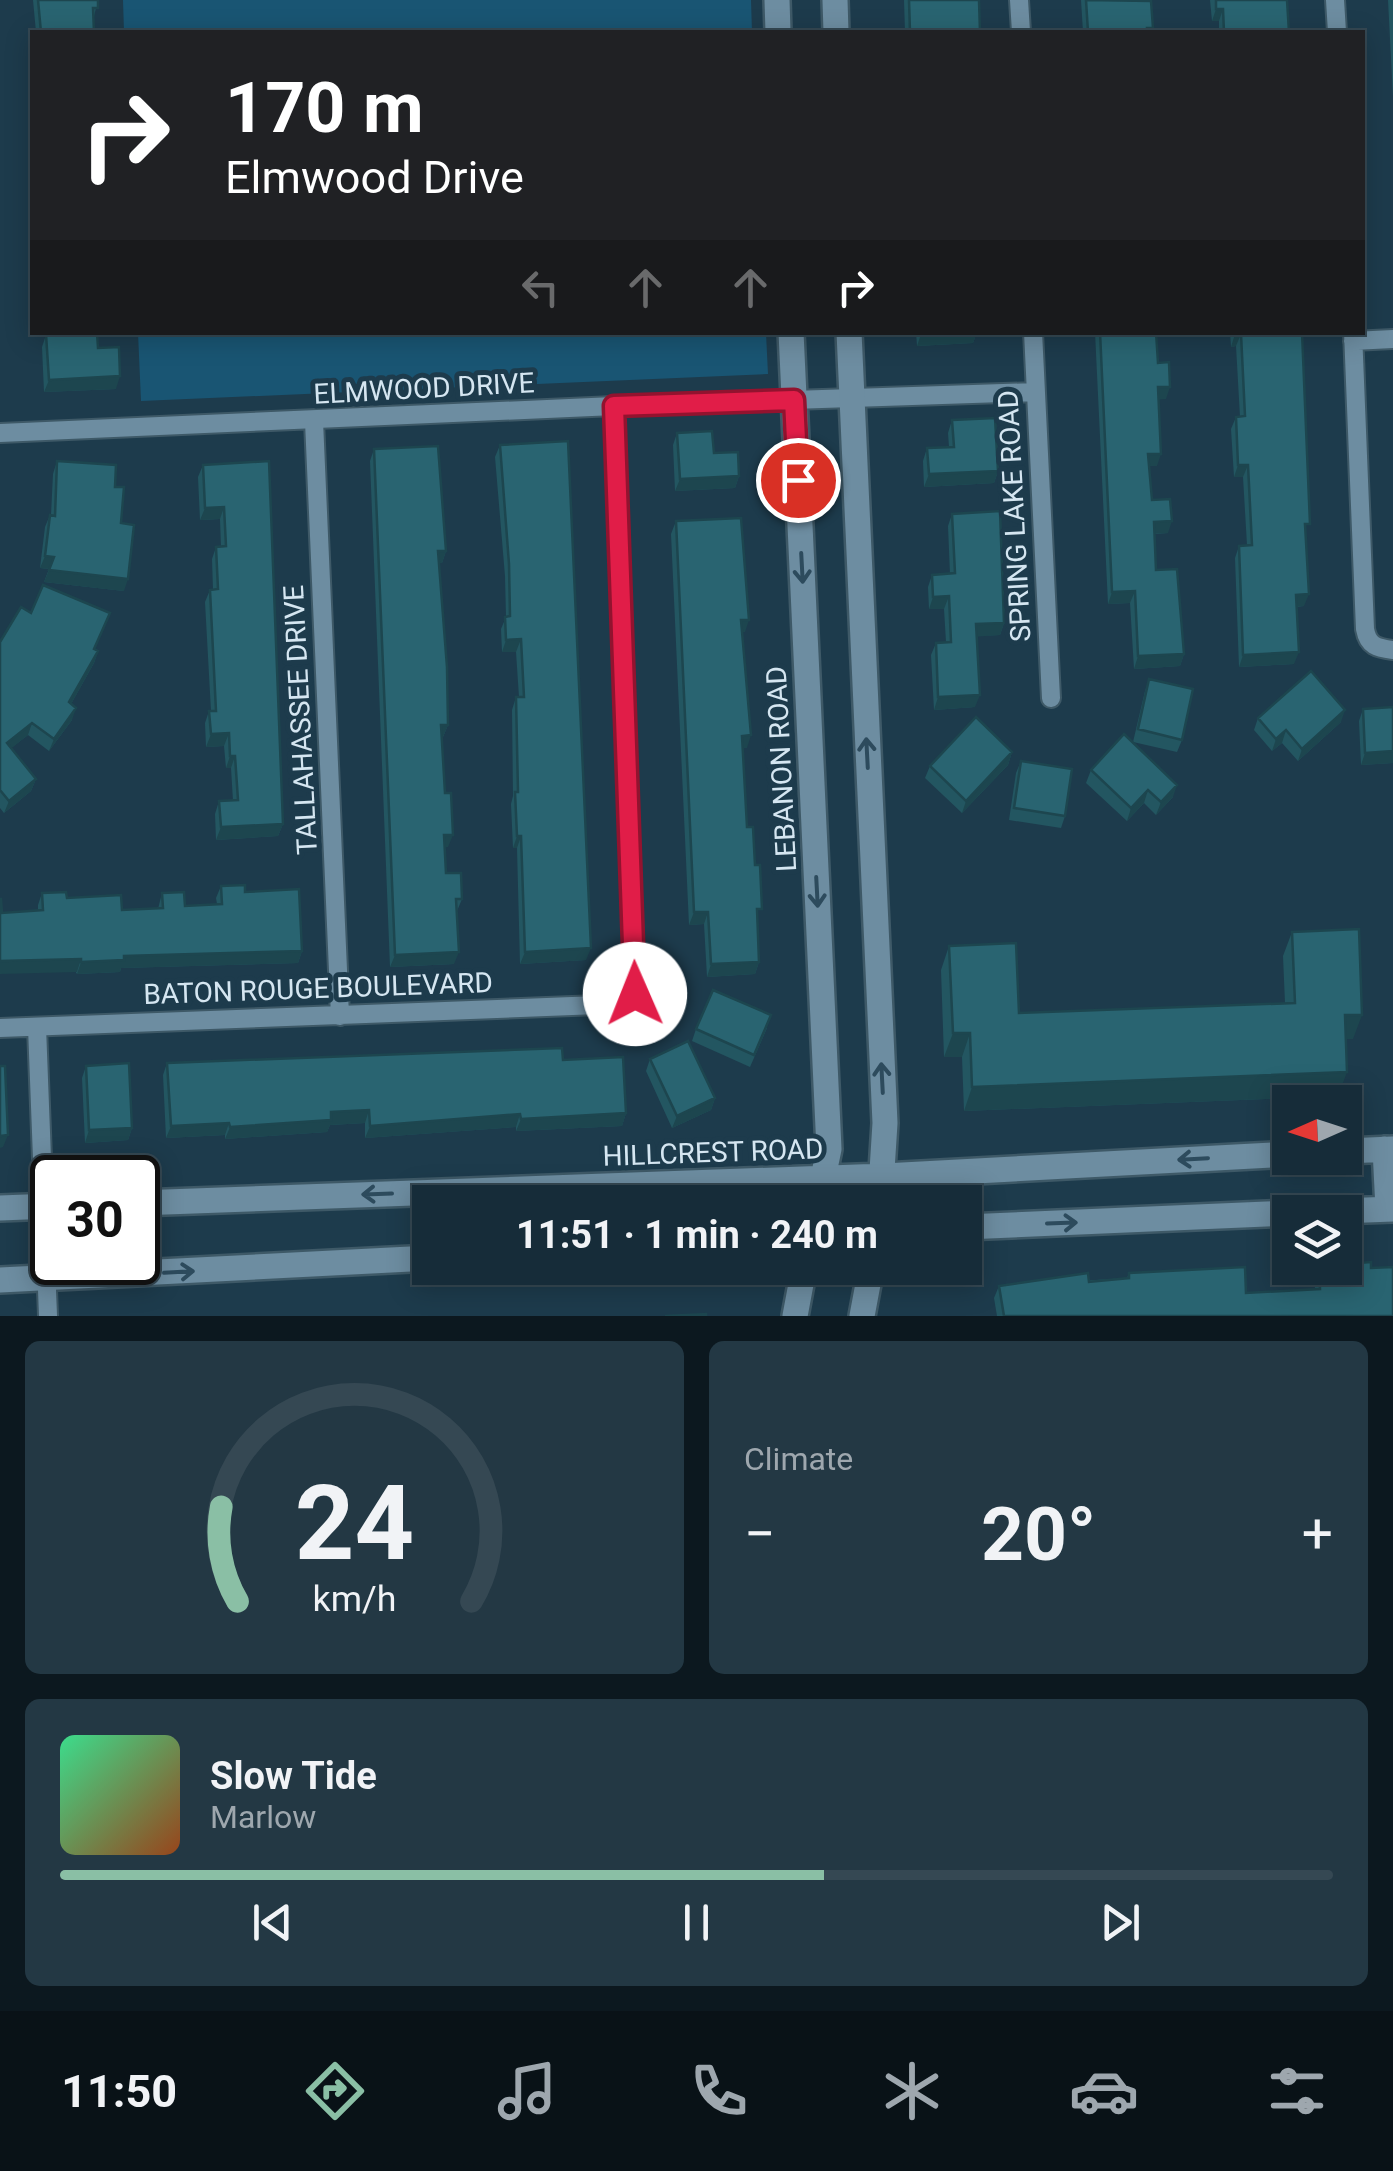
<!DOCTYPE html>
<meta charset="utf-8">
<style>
:root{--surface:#162c39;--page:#233844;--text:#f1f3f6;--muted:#9ea7ae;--line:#354853;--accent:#8abfa5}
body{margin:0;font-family:Roboto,sans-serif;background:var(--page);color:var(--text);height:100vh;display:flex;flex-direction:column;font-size:38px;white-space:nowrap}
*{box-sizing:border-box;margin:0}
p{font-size:32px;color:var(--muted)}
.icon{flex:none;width:55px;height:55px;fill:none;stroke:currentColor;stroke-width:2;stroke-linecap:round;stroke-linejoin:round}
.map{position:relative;height:1316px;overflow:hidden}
.panel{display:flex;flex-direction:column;gap:25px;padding:25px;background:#0c181f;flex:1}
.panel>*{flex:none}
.guide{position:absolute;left:30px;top:30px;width:1335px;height:305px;border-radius:0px;box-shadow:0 5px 25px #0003,0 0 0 2px var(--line);background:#202124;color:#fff;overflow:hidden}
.needle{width:65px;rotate:267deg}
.fabs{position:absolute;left:1272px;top:1085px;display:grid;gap:20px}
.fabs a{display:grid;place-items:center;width:90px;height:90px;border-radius:0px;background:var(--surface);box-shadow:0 5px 25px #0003,0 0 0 2px var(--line);font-size:50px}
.speed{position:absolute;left:30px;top:1155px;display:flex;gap:20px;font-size:50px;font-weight:700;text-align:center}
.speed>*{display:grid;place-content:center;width:130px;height:130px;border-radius:50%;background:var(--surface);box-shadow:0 5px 25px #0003,0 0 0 2px var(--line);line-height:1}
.speed .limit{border:5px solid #111;border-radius:15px;background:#fff;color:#111}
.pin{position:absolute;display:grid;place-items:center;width:85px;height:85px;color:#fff;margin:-42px;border:5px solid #fff;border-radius:50%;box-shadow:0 2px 10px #0007}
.me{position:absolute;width:110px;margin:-55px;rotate:359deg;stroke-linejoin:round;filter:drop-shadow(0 0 8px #0008)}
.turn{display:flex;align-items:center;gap:35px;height:210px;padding:0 30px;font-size:45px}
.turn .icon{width:130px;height:130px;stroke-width:2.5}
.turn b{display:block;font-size:70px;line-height:85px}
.lanes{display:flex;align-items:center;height:95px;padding:0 30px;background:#0003;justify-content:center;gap:50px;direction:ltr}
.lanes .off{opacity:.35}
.big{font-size:75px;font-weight:700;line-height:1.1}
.panel .card{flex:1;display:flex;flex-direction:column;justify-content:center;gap:15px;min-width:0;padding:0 35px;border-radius:15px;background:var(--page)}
.panel .dial{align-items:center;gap:0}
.dial svg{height:260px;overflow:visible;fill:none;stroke:var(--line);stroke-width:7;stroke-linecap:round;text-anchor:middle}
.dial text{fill:var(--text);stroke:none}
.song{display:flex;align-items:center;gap:30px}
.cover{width:120px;height:120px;border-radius:15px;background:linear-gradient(135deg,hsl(150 70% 55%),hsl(20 70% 35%))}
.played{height:10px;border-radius:5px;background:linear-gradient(90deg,var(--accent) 60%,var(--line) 60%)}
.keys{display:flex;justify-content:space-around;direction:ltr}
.heat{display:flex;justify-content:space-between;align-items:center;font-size:55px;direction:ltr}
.panel .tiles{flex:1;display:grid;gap:25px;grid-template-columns:1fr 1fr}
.card:last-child{grid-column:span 2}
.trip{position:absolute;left:412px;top:1185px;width:570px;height:100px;border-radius:0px;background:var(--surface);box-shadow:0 5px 25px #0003,0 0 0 2px var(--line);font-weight:700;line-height:100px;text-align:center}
.dock{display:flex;height:160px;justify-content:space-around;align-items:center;background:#091217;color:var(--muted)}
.dock .icon{width:70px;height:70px}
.dock .on{color:var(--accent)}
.dock b{font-size:45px;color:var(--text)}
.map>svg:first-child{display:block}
</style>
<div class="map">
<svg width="1393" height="1316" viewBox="0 0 1393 1316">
<rect width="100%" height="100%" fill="#1d3b4c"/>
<path fill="#195573" d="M123 0H751L752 32H124Z
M138 333H766L768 374 141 401Z"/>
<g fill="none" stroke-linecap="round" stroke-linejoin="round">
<defs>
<path id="street" d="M1019 0 1021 32
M1335 0 1337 32
M1033 332 1051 698
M1353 332 1365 629C1368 646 1377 648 1393 650
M1353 341 1393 339
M314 421 340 1016
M0 433 614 406 1035 392
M37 1027 48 1316
M0 1028 598 1005 618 1004 635 994 631 992 634 973 614 406"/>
<path id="secondary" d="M777 0 778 32
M835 0 836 32
M791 332 829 1149 818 1202
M849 332 885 1123 880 1202
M1385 1149 1388 1209
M1345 1151 1393 1149
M138 1203 884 1176 1290 1154
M0 1208 52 1206
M1314 1212 1393 1209
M965 1227 1290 1213
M0 1280 430 1258
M795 1316 804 1268
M862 1316 871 1268"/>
</defs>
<use href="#street" stroke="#3e5967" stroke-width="22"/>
<use href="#secondary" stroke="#3e5967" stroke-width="30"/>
<use href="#street" stroke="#6d8da1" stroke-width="18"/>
<use href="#secondary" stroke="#6d8da1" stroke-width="25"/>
</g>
<path fill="#235661" d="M33 0H98L93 20 94 32H36Z
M904 0H979L980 32H905Z
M1081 0H1134L1153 28 1151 32H1083Z
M1210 0H1287L1289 32H1219V21H1212Z
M1388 0H1393V97Z
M45 332H97L98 348 116 389 44 392 42 347 45 338Z
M916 332H977L973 343 917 346Z
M1095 332H1156L1158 363 1166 399H1158L1157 466H1149L1152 500 1168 533 1155 534 1156 570 1184 654 1180 666 1134 669 1130 603 1108 604Z
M1230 332H1302L1306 536 1304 606 1296 607 1294 664 1239 667 1235 558 1239 546 1247 545 1243 477H1234L1231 429 1236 417H1240L1236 346 1231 347Z
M952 420 998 471 994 483 924 487 923 461 927 448 949 447 948 433Z
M677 433 714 453 739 476 735 488 675 491 673 445Z
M500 445 586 960 520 964 517 848H513L511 804 513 796 512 710 516 697H519L516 652H502L501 629 506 617 505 576 495 457Z
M374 449 446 551 442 563H439L448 725 443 737H442L448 847H445L446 873 462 899 457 911 454 964 390 967 370 461Z
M57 461 115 487 121 523 124 591 44 582 49 569 40 568 45 527 50 515H51L53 474Z
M269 461 283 824 278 836 216 840 215 814 219 801H233L231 768H226L224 746 206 747 205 723 209 711H211L205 602 210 590H213L212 559 216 547H221L220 519 200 520 198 477 203 465Z
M952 514 1004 623 1000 635 977 636 975 707 934 710 931 655 936 643 946 642 944 609H929L928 587 932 575 950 574 948 526Z
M676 521 745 632H742L747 748H743L747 827 757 921 759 962 755 974 707 977 704 924 689 925 671 534Z
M0 642 95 649 98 651 94 663 71 704 72 720 49 751 28 735 11 748 36 779 31 791 4 813 0 808Z
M1149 679 1182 740 1177 752 1133 742 1145 691Z
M1393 707V763L1361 765 1359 721 1363 709Z
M1258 718 1341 722 1298 761 1282 743 1272 751 1254 730Z
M1012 752 1008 765 962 813 925 778 930 766Z
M1021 761 1065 816 1061 828 1009 820 1016 773Z
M1091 770 1173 797 1156 815 1144 803 1127 821 1086 783Z
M221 886 245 892 302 951 298 963 121 968 120 972 77 974 38 911V905L42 893 122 910 158 909 162 893 185 906 217 904 216 898Z
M1292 932 1353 1039H1346L1338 1096 964 1111 962 1057H944L941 970 949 946 1019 1013 1285 1003 1283 956Z
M767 1028 750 1067 692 1041 696 1029Z
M650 1059 715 1098 711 1110 672 1128 646 1071Z
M563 1060 626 1113 622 1126 516 1131V1127L365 1138V1123L330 1125 327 1132 225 1139V1135L166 1138 163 1075 167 1063Z
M86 1066 132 1128 128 1140 85 1143 82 1078Z
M1318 1268H1371L1393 1316H997L994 1298 999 1286 1127 1278 1129 1273 1246 1293 1315 1289 1314 1277Z"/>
<path fill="#1d464f" d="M1216 9H1223L1219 21H1212Z
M946 332H977L973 343 917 346 921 334Z
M1235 334H1241L1236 346 1231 347Z
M120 376 116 389 44 392 49 380Z
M1158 387H1170L1166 399 1153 400Z
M1148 454H1161L1157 466H1143Z
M1238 465H1248L1243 477H1234Z
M998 471 994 483 924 487 929 474Z
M739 476 735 488 675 491 680 479Z
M224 507 220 519 200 520 205 508Z
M1172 521 1168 533 1150 534 1154 522Z
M438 551H446L442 563H434Z
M45 556 54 557 50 569 40 568Z
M49 570 128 579 124 591 44 582Z
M1135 591 1130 603 1108 604 1112 592Z
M1309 594 1304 606 1291 607 1296 595Z
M949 596 944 609H929L933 597Z
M741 620H749L745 632H737Z
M1004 623 1000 635 972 637 976 624Z
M521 639 516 652H502L506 640Z
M98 651 94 663 65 715 69 702Z
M1299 652 1294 664 1239 667 1243 655Z
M1184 654 1180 666 1134 669 1138 656Z
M980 695 975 707 934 710 938 697Z
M76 708 72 720 49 751 54 739Z
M1345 710 1341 722 1298 761 1302 749Z
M32 723 28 735 3 755 7 743Z
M441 725H448L443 737H436Z
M1286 730 1282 743 1272 751 1276 739Z
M229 733 224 746 206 747 211 734Z
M751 735 747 748H738L742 736Z
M1393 751V763L1361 765 1365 753Z
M1012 752 1008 765 962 813 966 801Z
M230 756H235L231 768H226Z
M36 779 31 791 4 813 9 801Z
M1177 785 1173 797 1156 815 1161 802Z
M1148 790 1144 803 1127 821 1131 808Z
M283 824 278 836 216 840 221 827Z
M444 835H453L448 847 440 848Z
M517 836H521L517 848H513Z
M694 912H708L704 924 689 925Z
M591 948 586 960 520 964 525 952Z
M302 951 298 963 121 968 120 972 77 974 81 962 124 956Z
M459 952 454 964 390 967 395 955Z
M81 959 77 972 0 974V961Z
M759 962 755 974 707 977 711 964Z
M1345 1015H1362L1353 1039H1336Z
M953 1033H970L962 1057H944Z
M1347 1072 1338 1096 964 1111 972 1087Z
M715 1098 711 1110 672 1128 677 1116Z
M369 1110 365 1123 330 1125 327 1132 225 1139 230 1127 331 1112Z
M626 1113 622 1126 516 1131 521 1119Z
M520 1114 516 1127 365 1138 370 1126Z
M229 1123 225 1135 166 1138 171 1126Z
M132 1128 128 1140 85 1143 89 1130Z
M8 1135 3 1147 0 1148V1136Z"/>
<path fill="#296471" stroke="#1d464f" stroke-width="2.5" d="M38 0H98V8H93L94 32H41Z
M909 0H979L980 32H910Z
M1086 0 1151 1 1153 28H1147V32H1088Z
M1216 0H1287L1289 32H1224L1223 9H1216Z
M50 332H97L98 348 119 347 120 376 49 380 46 334H50Z
M1100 332H1156L1158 363 1169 362 1170 387H1158L1161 454H1148L1152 500 1170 499 1172 521 1154 522 1156 570 1177 569 1184 654 1138 656 1135 591 1112 592Z
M1235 332H1302L1310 524H1305L1309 594 1296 595 1299 652 1243 655 1239 546 1252 545 1248 465H1238L1236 417 1245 416 1241 334H1235Z
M995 418 998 471 929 474 927 448 954 447 952 420Z
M712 431 714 453 738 452 739 476 680 479 677 433Z
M568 441 591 948 525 952 521 836H517L515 792H518L516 697H524L521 639 506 640 505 617 510 616 509 564 500 445Z
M438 446 446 551H438L447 667 448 725H441L445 793H451L453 835H444L446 873H461L462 899H456L459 952 395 955 374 449Z
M57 461 116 465 115 487H124L121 523 134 525 128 579 49 570 54 557 45 556 50 515 55 516Z
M269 461 283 824 221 827 219 801 238 800 235 756H230L229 733 211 734 209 711H216L210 590 218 589 216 547 226 546 224 507 205 508 203 465Z
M1000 511 1004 623 976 624 980 695 938 697 936 643 951 642 949 596 933 597 932 575 955 573 952 514Z
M741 518 749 620H741L751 735 742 736 747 827H753L755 865H760L762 909H757L759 962 711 964 708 912H694L676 521Z
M43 585 110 613 94 649 98 651 69 702 76 708 54 739 32 723 7 743 36 779 9 801 0 790V642L21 607 31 613Z
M1311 671 1345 710 1302 749 1286 730 1276 739 1258 718Z
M1149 679 1193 689 1182 740 1138 729Z
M1393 707V751L1365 753 1363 709Z
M976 717 1012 752 966 801 930 766Z
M1124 734 1177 785 1161 802 1148 790 1131 808 1091 770Z
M1021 761 1072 769 1065 816 1014 808Z
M245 885V892L299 889 302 951 124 956V960L81 962V959L0 961V899H1L2 913 43 910 42 893 66 892 67 898 121 895 122 910 163 908 162 893 184 892 185 906 222 904 221 886Z
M1359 929 1362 1015H1345L1347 1072 972 1087 970 1033H953L949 946 1016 943 1019 1013 1295 1003 1292 932Z
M713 990 771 1015 754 1055 696 1029Z
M688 1041 715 1098 677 1116 650 1059Z
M562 1048 563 1060 623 1057 626 1113 521 1119 520 1114 370 1126 369 1110 331 1112V1120L230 1127 229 1123 171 1126 167 1063Z
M129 1063 132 1128 89 1130 86 1066Z
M0 1066H5L8 1135 0 1136Z
M1371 1262V1268L1393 1267V1316H1004L999 1286 1088 1273 1089 1282 1129 1278V1273L1245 1267 1246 1293 1320 1289 1319 1268H1345V1264Z
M706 1314V1316H665Z"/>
<defs><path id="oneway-shaft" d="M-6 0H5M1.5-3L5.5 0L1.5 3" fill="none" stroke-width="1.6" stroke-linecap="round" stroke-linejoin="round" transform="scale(2.5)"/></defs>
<g stroke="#2d4b5d">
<use href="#oneway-shaft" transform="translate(802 568) rotate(87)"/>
<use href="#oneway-shaft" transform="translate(867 753) rotate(-93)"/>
<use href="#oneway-shaft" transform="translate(817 892) rotate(87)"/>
<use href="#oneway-shaft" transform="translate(882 1078) rotate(-93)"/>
<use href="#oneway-shaft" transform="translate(1193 1159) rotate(177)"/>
<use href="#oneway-shaft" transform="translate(377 1194) rotate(178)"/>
<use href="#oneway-shaft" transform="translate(1062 1223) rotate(-2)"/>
<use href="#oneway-shaft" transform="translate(179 1272) rotate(-3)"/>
</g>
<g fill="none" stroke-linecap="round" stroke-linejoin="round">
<defs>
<path id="route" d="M635 994 631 992 634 973 614 406 794 400 798 480"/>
</defs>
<use href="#route" stroke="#92132f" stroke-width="25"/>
<use href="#route" stroke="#e11d48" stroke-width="18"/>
</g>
<g text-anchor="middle" stroke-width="10" stroke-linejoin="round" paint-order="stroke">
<g font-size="28" fill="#d5e6f1" stroke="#1d3b4c">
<text transform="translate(424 388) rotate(-3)" y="10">ELMWOOD DRIVE</text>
<text transform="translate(1014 516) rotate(-93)" y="10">SPRING LAKE ROAD</text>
<text transform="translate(300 720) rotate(-93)" y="10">TALLAHASSEE DRIVE</text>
<text transform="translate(781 769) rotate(-93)" y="10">LEBANON ROAD</text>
<text transform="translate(318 988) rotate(-2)" y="10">BATON ROUGE BOULEVARD</text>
<text transform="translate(713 1152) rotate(-2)" y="10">HILLCREST ROAD</text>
</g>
</g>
</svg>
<div class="fabs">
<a><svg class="needle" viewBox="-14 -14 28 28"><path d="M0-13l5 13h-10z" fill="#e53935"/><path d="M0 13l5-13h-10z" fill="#9ea7ae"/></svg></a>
<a><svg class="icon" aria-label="layers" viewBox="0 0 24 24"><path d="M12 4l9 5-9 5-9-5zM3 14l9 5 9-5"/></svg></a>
</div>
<div class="speed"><div class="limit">30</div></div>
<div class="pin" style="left:798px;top:480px;background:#d93025"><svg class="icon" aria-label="arrive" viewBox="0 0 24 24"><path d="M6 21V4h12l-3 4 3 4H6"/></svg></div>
<svg class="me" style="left:635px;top:994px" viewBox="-20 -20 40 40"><circle r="19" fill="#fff"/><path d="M0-13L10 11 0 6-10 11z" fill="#e11d48"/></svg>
<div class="trip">11:51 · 1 min · 240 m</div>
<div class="guide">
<div class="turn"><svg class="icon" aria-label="right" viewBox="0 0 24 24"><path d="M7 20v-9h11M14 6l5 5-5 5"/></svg><div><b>170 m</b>Elmwood Drive</div></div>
<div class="lanes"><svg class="icon off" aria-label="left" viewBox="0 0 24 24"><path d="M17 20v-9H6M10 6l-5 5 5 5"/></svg><svg class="icon off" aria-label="ahead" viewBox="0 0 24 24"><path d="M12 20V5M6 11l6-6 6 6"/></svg><svg class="icon off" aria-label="ahead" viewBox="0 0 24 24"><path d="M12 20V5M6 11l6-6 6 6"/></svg><svg class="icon" aria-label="right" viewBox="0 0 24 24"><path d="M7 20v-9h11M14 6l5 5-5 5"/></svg></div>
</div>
</div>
<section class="panel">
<div class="tiles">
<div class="card dial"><svg viewBox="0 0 100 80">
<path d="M14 69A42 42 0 1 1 86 69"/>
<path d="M14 69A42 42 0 0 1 9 40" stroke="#8abfa5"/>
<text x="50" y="56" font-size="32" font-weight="700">24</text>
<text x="50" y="72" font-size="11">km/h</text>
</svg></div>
<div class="card"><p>Climate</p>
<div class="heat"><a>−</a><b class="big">20°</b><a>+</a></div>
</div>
<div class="card">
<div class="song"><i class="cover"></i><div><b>Slow Tide</b><p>Marlow</p></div></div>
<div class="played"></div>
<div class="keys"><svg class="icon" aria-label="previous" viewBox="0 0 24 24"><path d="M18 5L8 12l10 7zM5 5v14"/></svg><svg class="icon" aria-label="pause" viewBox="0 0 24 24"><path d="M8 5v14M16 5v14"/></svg><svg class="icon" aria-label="next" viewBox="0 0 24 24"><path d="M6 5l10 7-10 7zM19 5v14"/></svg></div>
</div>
</div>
</section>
<nav class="dock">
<b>11:50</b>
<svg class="icon on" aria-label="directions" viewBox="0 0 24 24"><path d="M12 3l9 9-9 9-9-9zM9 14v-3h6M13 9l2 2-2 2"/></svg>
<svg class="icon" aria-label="music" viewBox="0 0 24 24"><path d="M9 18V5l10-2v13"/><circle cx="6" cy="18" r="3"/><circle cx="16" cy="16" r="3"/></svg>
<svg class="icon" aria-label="phone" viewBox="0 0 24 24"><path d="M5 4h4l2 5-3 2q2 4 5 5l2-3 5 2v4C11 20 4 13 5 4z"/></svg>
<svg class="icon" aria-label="climate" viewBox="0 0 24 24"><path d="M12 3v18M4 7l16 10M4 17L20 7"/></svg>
<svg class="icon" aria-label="car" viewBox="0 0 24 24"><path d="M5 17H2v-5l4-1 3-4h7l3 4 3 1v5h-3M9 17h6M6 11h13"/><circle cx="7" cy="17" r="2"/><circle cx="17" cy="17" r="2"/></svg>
<svg class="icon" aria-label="filters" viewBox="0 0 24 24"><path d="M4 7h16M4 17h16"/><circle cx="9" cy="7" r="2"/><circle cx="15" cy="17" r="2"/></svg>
</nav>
